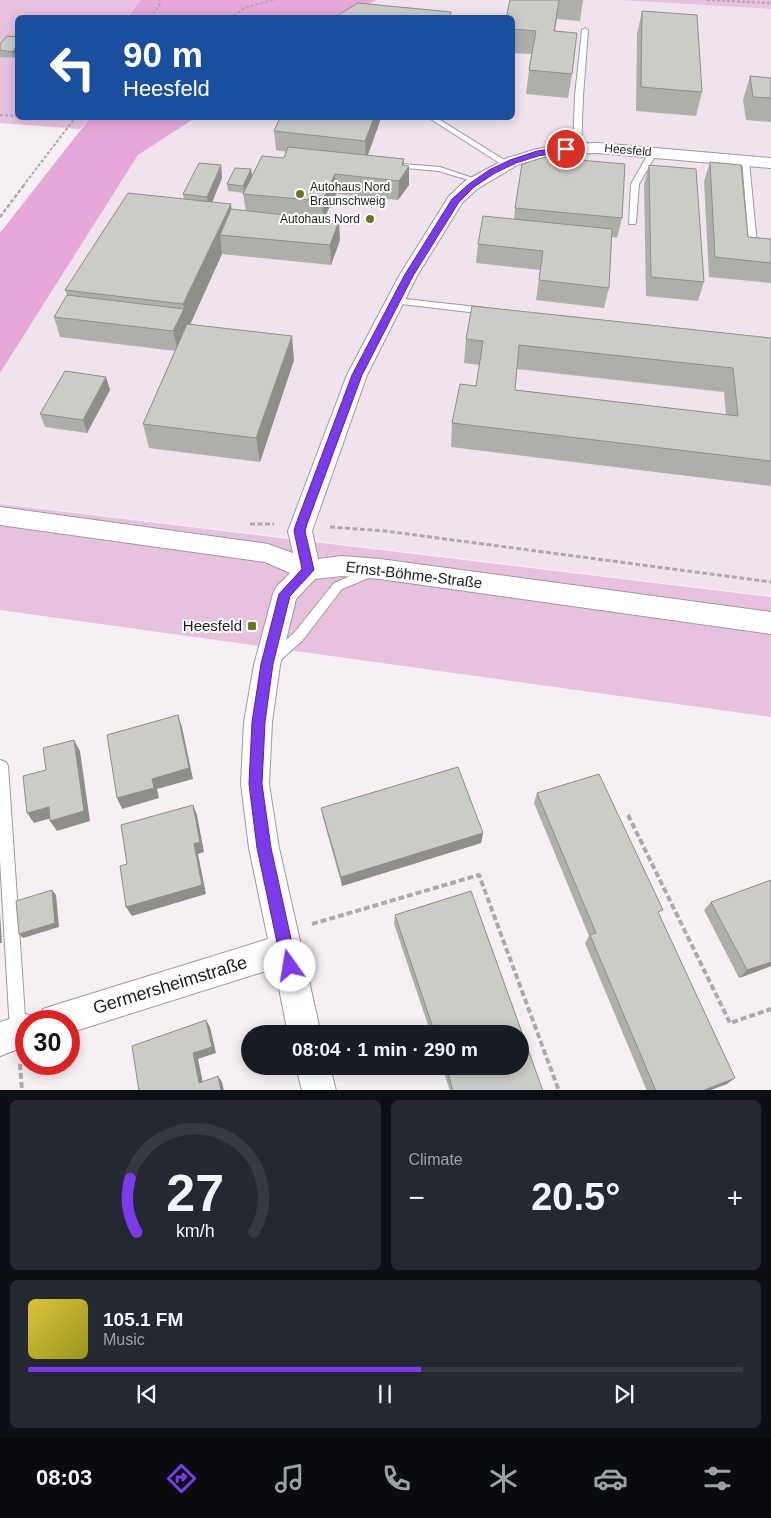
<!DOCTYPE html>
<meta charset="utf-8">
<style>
:root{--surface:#171b24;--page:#242831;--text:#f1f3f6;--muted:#9ea1a6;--line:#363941;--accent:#7c3aed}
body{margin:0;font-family:Arial,sans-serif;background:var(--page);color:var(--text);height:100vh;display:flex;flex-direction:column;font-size:19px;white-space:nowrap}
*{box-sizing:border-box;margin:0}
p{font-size:16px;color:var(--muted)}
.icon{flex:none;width:28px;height:28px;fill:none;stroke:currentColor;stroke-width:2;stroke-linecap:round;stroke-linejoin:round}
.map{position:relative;height:1090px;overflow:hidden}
.side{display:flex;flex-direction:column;gap:10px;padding:10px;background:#0d0f14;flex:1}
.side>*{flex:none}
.guide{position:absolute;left:15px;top:15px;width:500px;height:105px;border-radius:8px;box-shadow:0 2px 12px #0003;background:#1a4fa0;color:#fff;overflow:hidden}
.speed{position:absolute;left:15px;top:1010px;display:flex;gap:10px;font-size:25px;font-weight:700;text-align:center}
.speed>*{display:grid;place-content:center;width:65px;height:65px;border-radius:50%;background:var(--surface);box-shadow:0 2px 12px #0003;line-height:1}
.speed .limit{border:8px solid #d22;background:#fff;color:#111}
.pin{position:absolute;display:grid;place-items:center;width:42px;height:42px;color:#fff;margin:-21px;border:2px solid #fff;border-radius:50%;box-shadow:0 1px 5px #0007}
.me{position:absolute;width:55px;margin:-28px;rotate:347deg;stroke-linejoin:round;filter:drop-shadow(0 0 4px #0008)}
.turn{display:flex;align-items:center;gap:18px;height:105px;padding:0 25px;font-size:22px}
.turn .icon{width:65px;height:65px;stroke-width:2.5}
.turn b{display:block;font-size:35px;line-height:42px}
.big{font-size:38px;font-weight:600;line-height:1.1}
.side .card{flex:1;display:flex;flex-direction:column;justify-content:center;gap:8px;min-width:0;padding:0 18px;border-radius:8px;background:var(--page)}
.side .dial{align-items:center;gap:0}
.dial svg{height:130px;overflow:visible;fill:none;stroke:var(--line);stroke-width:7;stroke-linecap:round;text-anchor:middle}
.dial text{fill:var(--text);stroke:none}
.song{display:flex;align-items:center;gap:15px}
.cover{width:60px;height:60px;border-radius:8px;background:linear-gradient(135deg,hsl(50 70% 55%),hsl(60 70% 35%))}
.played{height:5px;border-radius:2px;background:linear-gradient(90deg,var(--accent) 55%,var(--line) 55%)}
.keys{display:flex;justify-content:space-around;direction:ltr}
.heat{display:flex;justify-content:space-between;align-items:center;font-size:28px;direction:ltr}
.side .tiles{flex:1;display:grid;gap:10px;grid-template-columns:1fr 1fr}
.card:last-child{grid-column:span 2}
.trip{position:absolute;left:241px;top:1025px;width:288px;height:50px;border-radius:25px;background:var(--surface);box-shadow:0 2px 12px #0003;font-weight:600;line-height:50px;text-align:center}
.dock{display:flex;height:80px;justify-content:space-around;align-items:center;background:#090b0e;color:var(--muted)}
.dock .icon{width:35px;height:35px}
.dock .selected{color:var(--accent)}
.dock b{font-size:22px;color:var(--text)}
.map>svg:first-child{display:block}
</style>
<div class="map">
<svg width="771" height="1091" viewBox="0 0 771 1091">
<rect width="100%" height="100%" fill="#f6f0f5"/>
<path fill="#f0e3ed" d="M376 0H620L771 9V596L0 503V373L138 155 195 118H512V18L349 17Z"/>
<path fill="#e7c1de" d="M0 0H140L127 17 18 18V118H90L80 129 0 123Z
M620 0H771V9Z
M0 504 771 597V717L0 610Z"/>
<path fill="#e5a8d8" d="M140 0H376L349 17 127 18Z
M90 118H195L138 155 0 373V233Z"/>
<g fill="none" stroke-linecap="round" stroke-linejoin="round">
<defs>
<path id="service" d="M585 28 588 30 583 96 581 149 577 151 573 149 575 96 582 30Z
M429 118H437L511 164 504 166Z
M650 151 657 153 639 184 636 222 635 224H629L631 184Z
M742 159 749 161 757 245 753 248 749 245Z
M391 163 440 167 482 181 478 183 439 171 394 167 390 165Z
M396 298 486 308 491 311 486 314 393 303V299Z
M372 567 376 569 378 572 376 575 342 589 302 641 276 664 272 665 268 664 266 660 268 656 294 633 334 583Z
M0 760 6 762 8 766 26 1031 24 1037 18 1039 12 1037 10 1031 0 860Z"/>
<path id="minor" d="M598 143 771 158V168L598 153 566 154 519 164 477 189 462 203 417 276 367 375 312 531 318 559 342 556 380 559 771 612V634L380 579 342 576 315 579 296 599 280 665 272 722 269 784 279 848 321 1034H288L275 968 69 1033V1021H26V1046L0 1056V1022L26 1014 38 1018 39 1021 43 1009 55 1005 268 939 249 848 241 784 244 722 254 665 273 594 276 587 290 573 265 562 0 525V507L268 544 293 553 288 531 347 375 399 276 449 196 465 181 507 158 537 149 566 144Z
M296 1066H330L336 1091H302Z"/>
</defs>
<use href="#service" stroke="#9f999e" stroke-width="2"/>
<use href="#minor" stroke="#9f999e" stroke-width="2"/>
<path stroke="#ada9ac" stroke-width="2" stroke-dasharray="3 2" stroke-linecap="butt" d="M707 0 771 3
M150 18 159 6 160 0
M229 18 247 7 273 0
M0 115 18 116
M51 118 74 119
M23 186 75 118"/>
<path stroke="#ada9ac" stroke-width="2.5" stroke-dasharray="4 2" stroke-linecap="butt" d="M0 217 24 185"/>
<path stroke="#ada9ac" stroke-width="3" stroke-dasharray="5 2.5" stroke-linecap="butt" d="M250 524H274
M330 527 385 531 771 582"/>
<path stroke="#ada9ac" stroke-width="4" stroke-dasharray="6 3" stroke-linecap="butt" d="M628 815 730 1023 771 1009
M312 924 479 875 559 1091
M20 1064 22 1091"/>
<use href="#service" fill="#fff" fill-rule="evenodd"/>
<use href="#minor" fill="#fff" fill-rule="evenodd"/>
</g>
<path fill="#afafa9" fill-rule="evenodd" d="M559 0H583L580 21 557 19 555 31 572 74 568 98 526 94 531 54 512 53V18Z
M642 11 702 92 696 116 636 111 637 34Z
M18 37V54L14 58 0 57V44Z
M750 76 771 78V122L746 120 743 100Z
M280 118H381L368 155 404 159 403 165 409 185 398 200 336 194 324 219 340 240 331 265 222 254 190 325 294 360 260 462 149 448 143 424 175 351 60 337 54 317 67 295 65 290 184 199 183 194 221 165 222 178 212 202 231 209 246 211 243 194 284 158 287 152 276 150 274 131Z
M710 162 748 237 771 239V283L709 277 704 181Z
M649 165 704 282 698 301 646 296 644 184Z
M251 169 252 176 244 193 228 191 227 184Z
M515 208 622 218 617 238 612 237 609 288 604 308 536 300 540 270 476 263 478 244 514 219Z
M771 338V486L451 447 452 423 476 386 480 365 464 363 466 339ZM517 369 724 392 726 415 515 390Z
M106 377 110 390 87 433 45 427 40 414Z
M537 793 659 916 727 1084 708 1091H647L585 943 589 936 534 803Z
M321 808 483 833 481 843 342 886 323 818Z
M471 891 543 1091H450L442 1066H520V1034H431L394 924 395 915Z
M711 902 771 966 739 978 704 910Z"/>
<path fill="#8e8f8a" d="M18 45V54L14 58 12 52Z
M374 118H381L366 160 365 141Z
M404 159 403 174 409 166V185L398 200 399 181Z
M221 165 222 178 209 210 207 197Z
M251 169 252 176 244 193 243 186Z
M335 174 336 194 323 220 322 201Z
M231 204 234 229 220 235 222 254 178 351 173 331 184 309 183 304Z
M339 221 340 240 331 265 330 245Z
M292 336 294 360 260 462 256 438Z
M106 377 110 390 87 433 83 420Z
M178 715 182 727 193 779 157 789 159 798 122 809 117 798Z
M74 740 80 751 90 821 57 831 50 821Z
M193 805 197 815 204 852 198 854 206 894 132 916 126 907 194 844Z
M49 807 55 817 34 823 27 813Z
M483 833 481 843 342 886 341 877Z
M52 890 56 895 59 927 23 938 19 934Z
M0 913 2 943H0Z
M771 962V966L739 978 747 970Z
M206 1020 210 1027 216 1053 198 1059 204 1088 199 1083 193 1053Z
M218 1076 222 1082 224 1091H221Z
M735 1078 727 1084 708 1091H702Z"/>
<path fill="#cbccc5" stroke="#8e8f8a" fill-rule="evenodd" d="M510 0H559L554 31 577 33 572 74 529 70 536 31 512 29V18H506Z
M358 3 451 12 450 18H333Z
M642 11 697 15 702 92 641 87Z
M7 36 18 37V45L12 52 0 50V44Z
M750 76 771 78V98L753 97Z
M280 118H374L365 141 274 131Z
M288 147 404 159 402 165 409 166 399 181 335 174 322 201 243 194 262 156 284 158Z
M545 157 625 164 622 218 515 208 522 164Z
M710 162 741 165 748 237 771 239V263L715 257Z
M199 163 221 165 207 197 183 194Z
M649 165 696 169 704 282 651 277Z
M235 168 251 169 243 186 227 184Z
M128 193 231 204 183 304 65 290Z
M231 209 339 221 330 245 220 235Z
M483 216 612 229 609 288 539 280 543 251 478 244Z
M67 295 184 309 173 331 54 317Z
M472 306 771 338V461L452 423 460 384 476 386 483 341 466 339ZM519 345 733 368 738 416 515 390Z
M187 324 292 336 256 438 143 424Z
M65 371 106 377 83 420 40 414Z
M178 715 189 768 152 779 154 788 117 798 107 735Z
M74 740 84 811 50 821 49 807 27 813 23 776 46 770 43 748Z
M458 767 483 833 341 877 321 808Z
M599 774 663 910 658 912 735 1078 702 1091H656L590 935 596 933 537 793Z
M193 805 200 842 194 844 202 885 126 907 120 866 127 864 121 825Z
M771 880V962L747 970 711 902Z
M52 890 55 923 19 934 16 901Z
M471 891 543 1091H453L446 1066H520V1034H435L395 915Z
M206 1020 212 1047 193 1053 199 1083 218 1076 221 1091H139L132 1046Z"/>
<path fill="#7c3aed" stroke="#51269a" d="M566 147 570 149 569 151 538 156 516 163 495 173 474 187 459 202 413 276 362 375 307 524 305 531 314 570 290 596 273 664 265 722 262 784 271 848 297 966 295 971 290 974 284 971 282 966 257 848 249 784 252 722 261 664 279 594 302 569 294 531 296 524 352 375 404 276 452 199 469 184 489 170 510 160 537 151Z"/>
<g fill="#6e741b" stroke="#fff" stroke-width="2">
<circle cx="300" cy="194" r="5"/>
<circle cx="370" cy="219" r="5"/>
<rect x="247" y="621" width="10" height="10" rx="2.5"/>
</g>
<g text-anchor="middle" stroke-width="4" stroke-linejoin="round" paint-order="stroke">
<g font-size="12" fill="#1e1c1e" stroke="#fff">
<text transform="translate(628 150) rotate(5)" y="4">Heesfeld</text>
</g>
<g font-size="12" fill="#1e1c1e" stroke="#fff" text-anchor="start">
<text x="310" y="191">Autohaus Nord<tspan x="310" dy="14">Braunschweig</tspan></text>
<text x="360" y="223" text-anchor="end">Autohaus Nord</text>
</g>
<g font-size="15" fill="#1e1c1e" stroke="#fff">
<text transform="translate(414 575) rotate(7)" y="5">Ernst-Böhme-Straße</text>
</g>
<g font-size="15" fill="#1e1c1e" stroke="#fff" text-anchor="end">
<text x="242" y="631">Heesfeld</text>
</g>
<g font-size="18" fill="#1e1c1e" stroke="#fff">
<text transform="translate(170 985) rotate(-17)" y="6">Germersheimstraße</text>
</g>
</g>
</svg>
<div class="speed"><div class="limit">30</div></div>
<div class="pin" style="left:566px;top:149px;background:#d93025"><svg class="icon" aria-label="arrive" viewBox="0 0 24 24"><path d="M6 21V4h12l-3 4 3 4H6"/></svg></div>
<svg class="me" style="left:290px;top:966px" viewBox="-20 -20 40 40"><circle r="19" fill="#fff"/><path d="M0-13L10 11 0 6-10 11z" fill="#7c3aed"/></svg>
<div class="trip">08:04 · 1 min · 290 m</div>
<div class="guide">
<div class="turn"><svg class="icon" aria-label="left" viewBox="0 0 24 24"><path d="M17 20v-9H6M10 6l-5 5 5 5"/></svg><div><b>90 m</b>Heesfeld</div></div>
</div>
</div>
<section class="side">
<div class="tiles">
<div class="card dial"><svg viewBox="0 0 100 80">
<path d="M14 69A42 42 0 1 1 86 69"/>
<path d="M14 69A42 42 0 0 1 10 36" stroke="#7c3aed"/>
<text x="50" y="56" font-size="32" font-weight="700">27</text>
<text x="50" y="72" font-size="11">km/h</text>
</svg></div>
<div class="card"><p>Climate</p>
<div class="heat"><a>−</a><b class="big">20.5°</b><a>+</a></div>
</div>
<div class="card">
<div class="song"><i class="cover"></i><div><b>105.1 FM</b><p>Music</p></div></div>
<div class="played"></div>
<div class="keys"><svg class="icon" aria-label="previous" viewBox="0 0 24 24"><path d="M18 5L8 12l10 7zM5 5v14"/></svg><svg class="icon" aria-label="pause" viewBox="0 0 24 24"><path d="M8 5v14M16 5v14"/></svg><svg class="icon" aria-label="next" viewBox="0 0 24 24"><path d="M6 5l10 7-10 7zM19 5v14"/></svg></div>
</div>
</div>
</section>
<nav class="dock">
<b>08:03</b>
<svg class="icon selected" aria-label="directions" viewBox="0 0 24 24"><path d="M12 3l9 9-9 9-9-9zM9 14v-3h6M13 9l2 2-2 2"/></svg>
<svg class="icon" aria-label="music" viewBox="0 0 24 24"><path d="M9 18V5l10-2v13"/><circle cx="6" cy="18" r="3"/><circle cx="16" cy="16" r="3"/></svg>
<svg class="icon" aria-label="phone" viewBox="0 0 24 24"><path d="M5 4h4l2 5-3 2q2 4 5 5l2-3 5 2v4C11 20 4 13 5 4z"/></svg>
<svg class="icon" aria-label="climate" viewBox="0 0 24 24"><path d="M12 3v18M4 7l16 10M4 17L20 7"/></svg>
<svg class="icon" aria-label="car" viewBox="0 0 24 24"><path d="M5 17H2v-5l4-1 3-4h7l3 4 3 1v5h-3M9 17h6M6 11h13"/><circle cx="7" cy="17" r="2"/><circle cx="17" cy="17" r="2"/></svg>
<svg class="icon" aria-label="filters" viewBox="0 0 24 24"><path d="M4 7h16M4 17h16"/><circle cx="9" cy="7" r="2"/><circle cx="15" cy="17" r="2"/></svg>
</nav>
